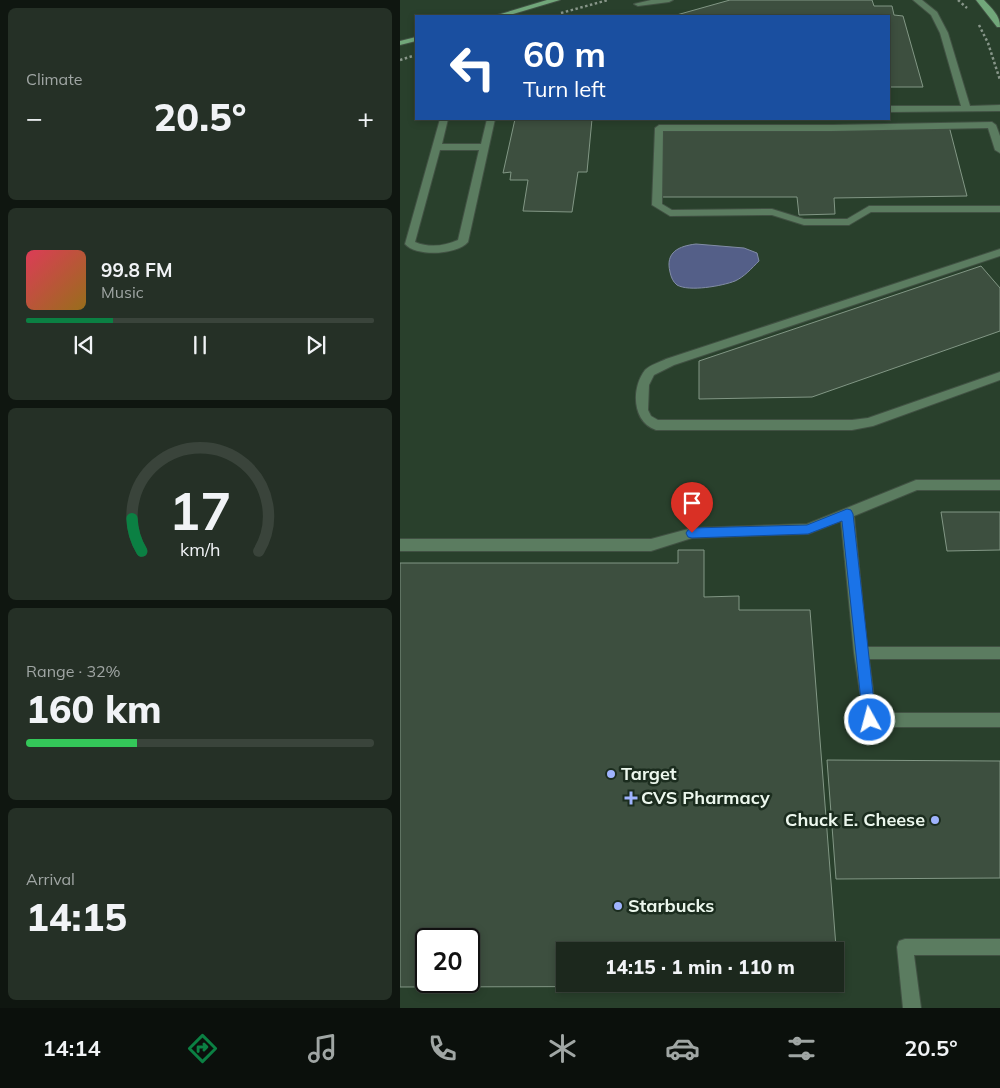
<!DOCTYPE html>
<meta charset="utf-8">
<style>
:root{--surface:#1c281d;--page:#253026;--text:#f1f3f6;--muted:#a0a6a4;--line:#3a443b;--accent:#0b8043}
body{margin:0;font-family:Mulish,sans-serif;background:var(--page);color:var(--text);height:100vh;display:flex;flex-direction:column;font-size:19px;white-space:nowrap}
*{box-sizing:border-box;margin:0}
p{font-size:16px;color:var(--muted)}
.icon{flex:none;width:28px;height:28px;fill:none;stroke:currentColor;stroke-width:2;stroke-linecap:round;stroke-linejoin:round}
.map{position:relative;flex:1;overflow:hidden}
.sheet{display:flex;flex-direction:column;gap:8px;padding:8px;background:#0f1610;width:400px}
.sheet>*{flex:none}
.hud{position:absolute;left:15px;top:15px;width:475px;height:105px;border-radius:0px;box-shadow:0 2px 8px #0003,0 0 0 1px var(--line);background:#1a4fa0;color:#fff;overflow:hidden}
.speed{position:absolute;left:15px;top:928px;display:flex;gap:10px;font-size:25px;font-weight:700;text-align:center}
.speed>*{display:grid;place-content:center;width:65px;height:65px;border-radius:50%;background:var(--surface);box-shadow:0 2px 8px #0003,0 0 0 1px var(--line);line-height:1}
.speed .limit{border:2px solid #111;border-radius:8px;background:#fff;color:#111}
.pin{position:absolute;display:grid;place-items:center;width:42px;height:42px;color:#fff;margin:-51px -21px;border-radius:50% 50% 50% 0;rotate:-45deg;box-shadow:0 0 5px #0007}
.pin .icon{rotate:45deg}
.me{position:absolute;width:55px;margin:-28px;rotate:353deg;stroke-linejoin:round;filter:drop-shadow(0 0 4px #0008)}
.turn{display:flex;align-items:center;gap:18px;height:105px;padding:0 25px;font-size:22px}
.turn .icon{width:65px;height:65px;stroke-width:2.5}
.turn b{display:block;font-size:35px;line-height:42px}
.big{font-size:38px;font-weight:800;line-height:1.1}
.sheet .tile{flex:1;display:flex;flex-direction:column;justify-content:center;gap:8px;min-width:0;padding:0 18px;border-radius:8px;background:var(--page)}
.sheet .dial{align-items:center;gap:0}
.dial svg{height:130px;overflow:visible;fill:none;stroke:var(--line);stroke-width:7;stroke-linecap:round;text-anchor:middle}
.dial text{fill:var(--text);stroke:none}
.song{display:flex;align-items:center;gap:15px}
.cover{width:60px;height:60px;border-radius:8px;background:linear-gradient(135deg,hsl(350 70% 55%),hsl(40 70% 35%))}
.played{height:5px;border-radius:2px;background:linear-gradient(90deg,var(--accent) 25%,var(--line) 25%)}
.keys{display:flex;justify-content:space-around;direction:ltr}
.heat{display:flex;justify-content:space-between;align-items:center;font-size:28px;direction:ltr}
.charge{height:8px;border-radius:4px;background:linear-gradient(90deg,#34c759 32%,var(--line) 0)}
.trip{position:absolute;left:156px;top:942px;width:288px;height:50px;border-radius:0px;background:var(--surface);box-shadow:0 2px 8px #0003,0 0 0 1px var(--line);font-weight:800;line-height:50px;text-align:center}
.tab-bar{display:flex;height:80px;justify-content:space-around;align-items:center;background:#0b100c;color:var(--muted)}
.tab-bar .icon{width:35px;height:35px}
.tab-bar .current{color:var(--accent)}
.tab-bar b{font-size:22px;color:var(--text)}
main{display:flex;flex:1;min-height:0}
.map>svg:first-child{display:block}
</style>
<main>
<section class="sheet">
<div class="tile"><p>Climate</p>
<div class="heat"><a>−</a><b class="big">20.5°</b><a>+</a></div>
</div>
<div class="tile">
<div class="song"><i class="cover"></i><div><b>99.8 FM</b><p>Music</p></div></div>
<div class="played"></div>
<div class="keys"><svg class="icon" aria-label="previous" viewBox="0 0 24 24"><path d="M18 5L8 12l10 7zM5 5v14"/></svg><svg class="icon" aria-label="pause" viewBox="0 0 24 24"><path d="M8 5v14M16 5v14"/></svg><svg class="icon" aria-label="next" viewBox="0 0 24 24"><path d="M6 5l10 7-10 7zM19 5v14"/></svg></div>
</div>
<div class="tile dial"><svg viewBox="0 0 100 80">
<path d="M14 69A42 42 0 1 1 86 69"/>
<path d="M14 69A42 42 0 0 1 8 49" stroke="#0b8043"/>
<text x="50" y="56" font-size="32" font-weight="700">17</text>
<text x="50" y="72" font-size="11">km/h</text>
</svg></div>
<div class="tile"><p>Range · 32%</p><b class="big">160 km</b><div class="charge"></div></div>
<div class="tile"><p>Arrival</p><b class="big">14:15</b></div>
</section>
<div class="map">
<svg width="600" height="1008" viewBox="0 0 600 1008">
<rect width="100%" height="100%" fill="#253627"/>
<path fill="#29402c" fill-rule="evenodd" d="M0 0H600V1008H0ZM16 16H489V119H16ZM26 939H69V981H26ZM165 951H435V984H165Z"/>
<path fill="#545f88" stroke="#828da6" d="M296 244 344 248 357 253 359 261C352 268 344 277 335 281 322 286 289 292 277 285 273 282 271 277 270 272 265 252 279 246 296 244Z"/>
<path fill="#3d4f3f" stroke="#829785" fill-rule="evenodd" d="M330 0H472L474 6H492L494 15 503 16 523 87H489V16H273Z
M115 119H192L187 172H178L172 212 123 211 128 180H110L111 172 103 173Z
M549 126 567 196 434 198 435 214 399 215 397 197H258L259 128Z
M581 266 600 288V331L412 397 299 399V361Z
M541 512H600V550L547 551Z
M278 550H304V597L339 596V610H410L439 986 0 987V563H278ZM26 939H69V981H26ZM165 951H435V984H165Z
M427 760 600 761V878L436 879Z"/>
<g fill="none" stroke-linecap="round" stroke-linejoin="round">
<defs>
<path id="lane" d="M251 0H273L269 2 238 6 234 4Z
M513 0H522L537 12 548 33 570 106 600 105V111L489 112V106H561L540 33 531 15Z
M40 119H48L42 144H81L87 119H95L68 242C57 255 16 257 5 244ZM40 150H79L58 240C45 246 29 248 15 242Z
M592 122 596 125 600 136V153L595 150 588 128 432 131H263L262 204 272 210 372 209 404 219H447L469 206H600V212H471L449 225H404L372 215 270 216 252 205 255 128 259 125H432Z
M600 249V256L274 365 254 375 249 385 248 410 251 416 258 420H452L468 418 600 372V380L473 426 452 430H256C232 422 231 388 245 370 250 365 260 362 266 359Z
M516 480H600V490H517L454 516 467 647H600V659H469L476 713H600V727H470L465 725 454 653 441 521 408 534 292 538 251 551H0V539H251L292 528 407 524Z
M505 939H600V955H514L521 1008H503L497 947 499 941Z"/>
<path id="secondary" d="M147 0H160L106 16H94Z
M576 0H584C592 9 600 15 600 27H597Z
M16 37V41L0 45V41Z"/>
</defs>
<use href="#lane" stroke="#415143" stroke-width="2"/>
<use href="#secondary" stroke="#415143" stroke-width="2"/>
<path stroke="#88968a" stroke-width="2.5" stroke-dasharray="2.5 2.5" stroke-linecap="butt" d="M558 0 567 8
M161 13 208 0
M579 25 588 43 600 80
M0 60 16 55"/>
<use href="#lane" fill="#5b7c60" fill-rule="evenodd"/>
<use href="#secondary" fill="#71a77a" fill-rule="evenodd"/>
</g>
<path fill="#1a73e8" stroke="#114b97" d="M447 509 451 510 453 514 476 720 474 725 470 727 465 725 463 720 442 521 408 534 292 538 288 537 286 533 288 530 292 528 407 525Z"/>
<g fill="#9fb3fd" stroke="#1b2c1e" stroke-width="2">
<circle cx="211" cy="774" r="5"/>
<path d="M228.5 790.5h5v5h5v5h-5v5h-5v-5h-5v-5h5z"/>
<circle cx="535" cy="820" r="5"/>
<circle cx="218" cy="906" r="5"/>
</g>
<g text-anchor="middle" stroke-width="5" stroke-linejoin="round" paint-order="stroke">
<g font-size="18" font-weight="bold" fill="#ecf7ed" stroke="#1b2c1e" text-anchor="start">
<text x="221" y="780">Target</text>
<text x="241" y="804">CVS Pharmacy</text>
<text x="525" y="826" text-anchor="end">Chuck E. Cheese</text>
<text x="228" y="912">Starbucks</text>
</g>
</g>
</svg>
<div class="speed"><div class="limit">20</div></div>
<div class="pin" style="left:292px;top:533px;background:#d93025"><svg class="icon" aria-label="arrive" viewBox="0 0 24 24"><path d="M6 21V4h12l-3 4 3 4H6"/></svg></div>
<svg class="me" style="left:470px;top:720px" viewBox="-20 -20 40 40"><circle r="17" fill="#1a73e8" stroke="#fff" stroke-width="3"/><path d="M0-11L8 9 0 5-8 9z" fill="#fff"/></svg>
<div class="trip">14:15 · 1 min · 110 m</div>
<div class="hud">
<div class="turn"><svg class="icon" aria-label="left" viewBox="0 0 24 24"><path d="M17 20v-9H6M10 6l-5 5 5 5"/></svg><div><b>60 m</b>Turn left</div></div>
</div>
</div>
</main>
<nav class="tab-bar">
<b>14:14</b>
<svg class="icon current" aria-label="directions" viewBox="0 0 24 24"><path d="M12 3l9 9-9 9-9-9zM9 14v-3h6M13 9l2 2-2 2"/></svg>
<svg class="icon" aria-label="music" viewBox="0 0 24 24"><path d="M9 18V5l10-2v13"/><circle cx="6" cy="18" r="3"/><circle cx="16" cy="16" r="3"/></svg>
<svg class="icon" aria-label="phone" viewBox="0 0 24 24"><path d="M5 4h4l2 5-3 2q2 4 5 5l2-3 5 2v4C11 20 4 13 5 4z"/></svg>
<svg class="icon" aria-label="climate" viewBox="0 0 24 24"><path d="M12 3v18M4 7l16 10M4 17L20 7"/></svg>
<svg class="icon" aria-label="car" viewBox="0 0 24 24"><path d="M5 17H2v-5l4-1 3-4h7l3 4 3 1v5h-3M9 17h6M6 11h13"/><circle cx="7" cy="17" r="2"/><circle cx="17" cy="17" r="2"/></svg>
<svg class="icon" aria-label="filters" viewBox="0 0 24 24"><path d="M4 7h16M4 17h16"/><circle cx="9" cy="7" r="2"/><circle cx="15" cy="17" r="2"/></svg>
<b>20.5°</b>
</nav>
